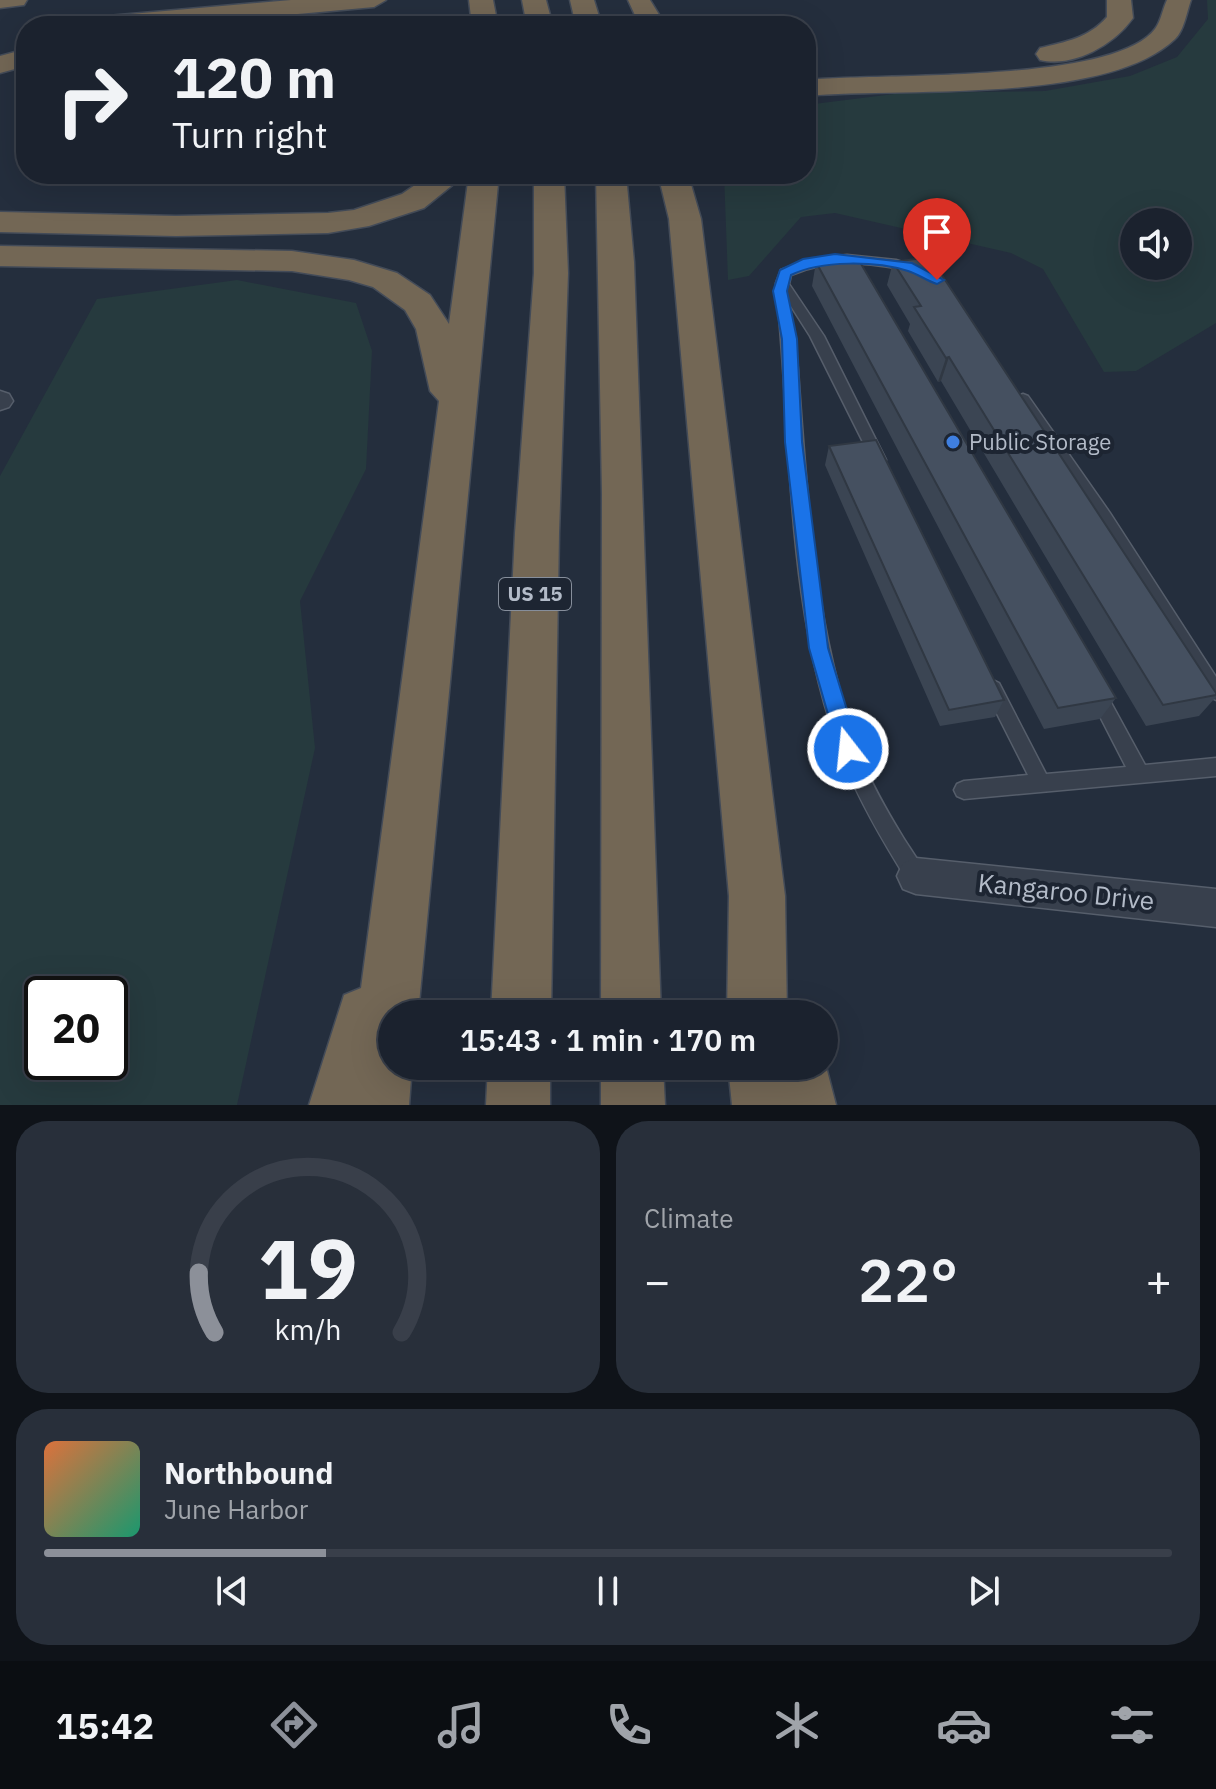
<!DOCTYPE html>
<meta charset="utf-8">
<style>
:root{--surface:#1b222e;--page:#282f3a;--text:#f1f3f6;--muted:#a0a4aa;--line:#393f4a;--accent:#8c9099}
body{margin:0;font-family:"IBM Plex Sans",sans-serif;background:var(--page);color:var(--text);height:100vh;display:flex;flex-direction:column;font-size:30px;white-space:nowrap}
*{box-sizing:border-box;margin:0}
p{font-size:26px;color:var(--muted)}
.icon{flex:none;width:44px;height:44px;fill:none;stroke:currentColor;stroke-width:2;stroke-linecap:round;stroke-linejoin:round}
.map{position:relative;height:1105px;overflow:hidden}
.side{display:flex;flex-direction:column;gap:16px;padding:16px;background:#0f1319;flex:1}
.side>*{flex:none}
.hud{position:absolute;left:16px;top:16px;width:800px;height:168px;border-radius:32px;box-shadow:0 8px 32px #0002,0 0 0 2px var(--line);background:#1b222e;color:var(--text);overflow:hidden}
.fabs{position:absolute;left:1120px;top:208px;display:grid;gap:16px}
.fabs a{display:grid;place-items:center;width:72px;height:72px;border-radius:50%;background:var(--surface);box-shadow:0 8px 32px #0002,0 0 0 2px var(--line);font-size:40px}
.speed{position:absolute;left:24px;top:976px;display:flex;gap:16px;font-size:40px;font-weight:700;text-align:center}
.speed>*{display:grid;place-content:center;width:104px;height:104px;border-radius:50%;background:var(--surface);box-shadow:0 8px 32px #0002,0 0 0 2px var(--line);line-height:1}
.speed .limit{border:4px solid #111;border-radius:12px;background:#fff;color:#111}
.pin{position:absolute;display:grid;place-items:center;width:68px;height:68px;color:#fff;margin:-82px -34px;border-radius:50% 50% 50% 0;rotate:-45deg;box-shadow:0 0 8px #0007}
.pin .icon{rotate:45deg}
.me{position:absolute;width:88px;margin:-44px;rotate:344deg;stroke-linejoin:round;filter:drop-shadow(0 0 6px #0008)}
.turn{display:flex;align-items:center;gap:28px;height:168px;padding:0 24px;font-size:36px}
.turn .icon{width:104px;height:104px;stroke-width:2.5}
.turn b{display:block;font-size:56px;line-height:68px}
.big{font-size:60px;font-weight:600;line-height:1.1}
.side .tile{flex:1;display:flex;flex-direction:column;justify-content:center;gap:12px;min-width:0;padding:0 28px;border-radius:32px;background:var(--page)}
.side .dial{align-items:center;gap:0}
.dial svg{height:208px;overflow:visible;fill:none;stroke:var(--line);stroke-width:7;stroke-linecap:round;text-anchor:middle}
.dial text{fill:var(--text);stroke:none}
.song{display:flex;align-items:center;gap:24px}
.cover{width:96px;height:96px;border-radius:12px;background:linear-gradient(135deg,hsl(20 70% 55%),hsl(160 70% 35%))}
.played{height:8px;border-radius:4px;background:linear-gradient(90deg,var(--accent) 25%,var(--line) 25%)}
.keys{display:flex;justify-content:space-around;direction:ltr}
.heat{display:flex;justify-content:space-between;align-items:center;font-size:44px;direction:ltr}
.side .tiles{flex:1;display:grid;gap:16px;grid-template-columns:1fr 1fr}
.tile:last-child{grid-column:span 2}
.trip{position:absolute;left:378px;top:1000px;width:460px;height:80px;border-radius:40px;background:var(--surface);box-shadow:0 8px 32px #0002,0 0 0 2px var(--line);font-weight:600;line-height:80px;text-align:center}
.tabs{display:flex;height:128px;justify-content:space-around;align-items:center;background:#0b0e12;color:var(--muted)}
.tabs .icon{width:56px;height:56px}
.tabs .on{color:var(--accent)}
.tabs b{font-size:36px;color:var(--text)}
.map>svg:first-child{display:block}
</style>
<div class="map">
<svg width="1216" height="1105" viewBox="0 0 1216 1105">
<rect width="100%" height="100%" fill="#242e3d"/>
<path fill="#263a3e" fill-rule="evenodd" d="M1207 0H1216V323L1136 371 1104 372 1043 269 1011 253 835 213 801 217 749 276 728 280 724 174H806V105L902 93 1045 91 1130 76 1177 57 1208 19ZM1134 222H1178V266H1134Z
M237 280 356 303 372 351 366 469 300 601 315 748 237 1105H0V476L97 299ZM42 994H110V1062H42Z"/>
<g fill="none" stroke-linecap="round" stroke-linejoin="round">
<defs>
<path id="lane" d="M847 255 896 260 918 267 912 271C871 263 831 258 791 275L789 284 824 336 886 460 879 465 872 460 810 336 789 303C791 326 796 347 798 370 807 498 814 625 857 747 868 778 884 806 901 834 909 848 920 861 926 876L923 883 916 886 909 883C885 845 862 806 845 765 784 612 793 443 776 283L781 270C803 261 824 257 847 255Z
M1023 394 1028 396 1110 513 1216 677V700L1210 697 1100 521 1018 402 1016 399 1018 396Z
M993 680 999 683 1046 774 1126 767 1088 693 1091 688 1097 685 1103 688 1145 765 1216 758V776L964 799 957 796 954 790 957 784 964 781 1028 775 984 688 987 683Z"/>
<path id="street" d="M0 391 9 394 13 401 9 407 0 410Z
M916 858 1216 889V927L916 894 903 889 897 876 903 863Z"/>
<path id="highway" d="M0 0H27L24 5 0 8Z
M291 0H386L374 7 169 26H72L85 18Z
M469 0H493L498 26H472Z
M522 0H546L553 26H527Z
M570 0H594L602 26H576Z
M628 0H650L666 26H640Z
M1107 0H1131L1133 18C1114 45 1073 68 1040 60L1036 54 1040 48C1065 42 1089 38 1107 17Z
M1167 0H1191C1187 11 1184 31 1175 39 1106 105 900 87 806 96V80C877 73 1113 84 1155 29 1161 21 1163 8 1167 0Z
M26 49V66L0 73V56Z
M431 174H466L424 208 369 226 328 233 176 236 0 232V212L176 216 328 213 354 210 402 194Z
M469 174H499L418 1014H392V1066H412L409 1105H309L344 995 361 988 439 401 430 391 416 329 405 310 373 287 349 280 292 271 0 266V246L292 251 354 260 397 273 430 295 449 324Z
M534 174H564L568 273 559 533 551 1014H491L515 533 534 273Z
M596 174H626L634 262 661 1014H601L602 493Z
M658 174H688L701 219 785 896 787 1014H727L729 896 669 219Z
M824 1059 836 1105H732L728 1066H824Z
M488 1066H550V1105H486Z
M601 1066H663L665 1105H601Z"/>
</defs>
<use href="#lane" stroke="#565e6b" stroke-width="3"/>
<use href="#street" stroke="#565e6b" stroke-width="3"/>
<use href="#highway" stroke="#434b58" stroke-width="3"/>
<use href="#lane" fill="#38404d" fill-rule="evenodd"/>
<use href="#street" fill="#38404d" fill-rule="evenodd"/>
<use href="#highway" fill="#736755" fill-rule="evenodd"/>
</g>
<path fill="#3b4553" d="M816 262 1116 698 1100 719 1044 729 812 286Z
M893 262 1216 693V697L1199 716 1146 726 941 381 938 382 908 331 910 324 887 285Z
M829 446 1004 700 995 717 940 726 825 465Z"/>
<path fill="#303843" d="M949 357 941 381 938 382 946 358Z"/>
<path fill="#455060" stroke="#303843" stroke-width="2" d="M857 257 1116 698 1058 708 816 262Z
M930 257 1216 693V695L1163 705 949 357 946 358 914 307 921 306 893 262Z
M876 440 1004 700 949 710 829 446Z"/>
<path fill="#1a73e8" stroke="#114b97" stroke-width="2" d="M835 254 912 263 944 280 937 284C927 281 918 274 908 271 876 261 821 260 791 275L787 291 797 339 802 442 828 648 859 749 856 755 848 758 841 755 838 749 809 648 785 442 782 339 773 291 780 270 803 259Z"/>
<circle fill="#3f7fe0" stroke="#1d2532" stroke-width="3" cx="953" cy="442" r="8"/>
<g text-anchor="middle" stroke-width="8" stroke-linejoin="round" paint-order="stroke">
<rect fill="#1d2532" stroke="#868e9b" stroke-width="2" x="499" y="578" width="72" height="32" rx="6"/>
<g font-size="20" font-weight="bold" fill="#b3bbc8">
<text x="535" y="601">US 15</text>
</g>
<g font-size="22" fill="#b3bbc8" stroke="#1d2532" text-anchor="start">
<text x="969" y="450">Public Storage</text>
</g>
<g font-size="26" fill="#b3bbc8" stroke="#1d2532">
<text transform="translate(1066 892) rotate(6)" y="9">Kangaroo Drive</text>
</g>
</g>
</svg>
<div class="fabs">
<a><svg class="icon" aria-label="sound" viewBox="0 0 24 24"><path d="M4 9h4l5-4v14l-5-4H4zM17 9q2 3 0 6"/></svg></a>
</div>
<div class="speed"><div class="limit">20</div></div>
<div class="pin" style="left:937px;top:280px;background:#d93025"><svg class="icon" aria-label="arrive" viewBox="0 0 24 24"><path d="M6 21V4h12l-3 4 3 4H6"/></svg></div>
<svg class="me" style="left:848px;top:749px" viewBox="-20 -20 40 40"><circle r="17" fill="#1a73e8" stroke="#fff" stroke-width="3"/><path d="M0-11L8 9 0 5-8 9z" fill="#fff"/></svg>
<div class="trip">15:43 · 1 min · 170 m</div>
<div class="hud">
<div class="turn"><svg class="icon" aria-label="right" viewBox="0 0 24 24"><path d="M7 20v-9h11M14 6l5 5-5 5"/></svg><div><b>120 m</b>Turn right</div></div>
</div>
</div>
<section class="side">
<div class="tiles">
<div class="tile dial"><svg viewBox="0 0 100 80">
<path d="M14 69A42 42 0 1 1 86 69"/>
<path d="M14 69A42 42 0 0 1 8 46" stroke="#8c9099"/>
<text x="50" y="56" font-size="32" font-weight="700">19</text>
<text x="50" y="72" font-size="11">km/h</text>
</svg></div>
<div class="tile"><p>Climate</p>
<div class="heat"><a>−</a><b class="big">22°</b><a>+</a></div>
</div>
<div class="tile">
<div class="song"><i class="cover"></i><div><b>Northbound</b><p>June Harbor</p></div></div>
<div class="played"></div>
<div class="keys"><svg class="icon" aria-label="previous" viewBox="0 0 24 24"><path d="M18 5L8 12l10 7zM5 5v14"/></svg><svg class="icon" aria-label="pause" viewBox="0 0 24 24"><path d="M8 5v14M16 5v14"/></svg><svg class="icon" aria-label="next" viewBox="0 0 24 24"><path d="M6 5l10 7-10 7zM19 5v14"/></svg></div>
</div>
</div>
</section>
<nav class="tabs">
<b>15:42</b>
<svg class="icon on" aria-label="directions" viewBox="0 0 24 24"><path d="M12 3l9 9-9 9-9-9zM9 14v-3h6M13 9l2 2-2 2"/></svg>
<svg class="icon" aria-label="music" viewBox="0 0 24 24"><path d="M9 18V5l10-2v13"/><circle cx="6" cy="18" r="3"/><circle cx="16" cy="16" r="3"/></svg>
<svg class="icon" aria-label="phone" viewBox="0 0 24 24"><path d="M5 4h4l2 5-3 2q2 4 5 5l2-3 5 2v4C11 20 4 13 5 4z"/></svg>
<svg class="icon" aria-label="climate" viewBox="0 0 24 24"><path d="M12 3v18M4 7l16 10M4 17L20 7"/></svg>
<svg class="icon" aria-label="car" viewBox="0 0 24 24"><path d="M5 17H2v-5l4-1 3-4h7l3 4 3 1v5h-3M9 17h6M6 11h13"/><circle cx="7" cy="17" r="2"/><circle cx="17" cy="17" r="2"/></svg>
<svg class="icon" aria-label="filters" viewBox="0 0 24 24"><path d="M4 7h16M4 17h16"/><circle cx="9" cy="7" r="2"/><circle cx="15" cy="17" r="2"/></svg>
</nav>
